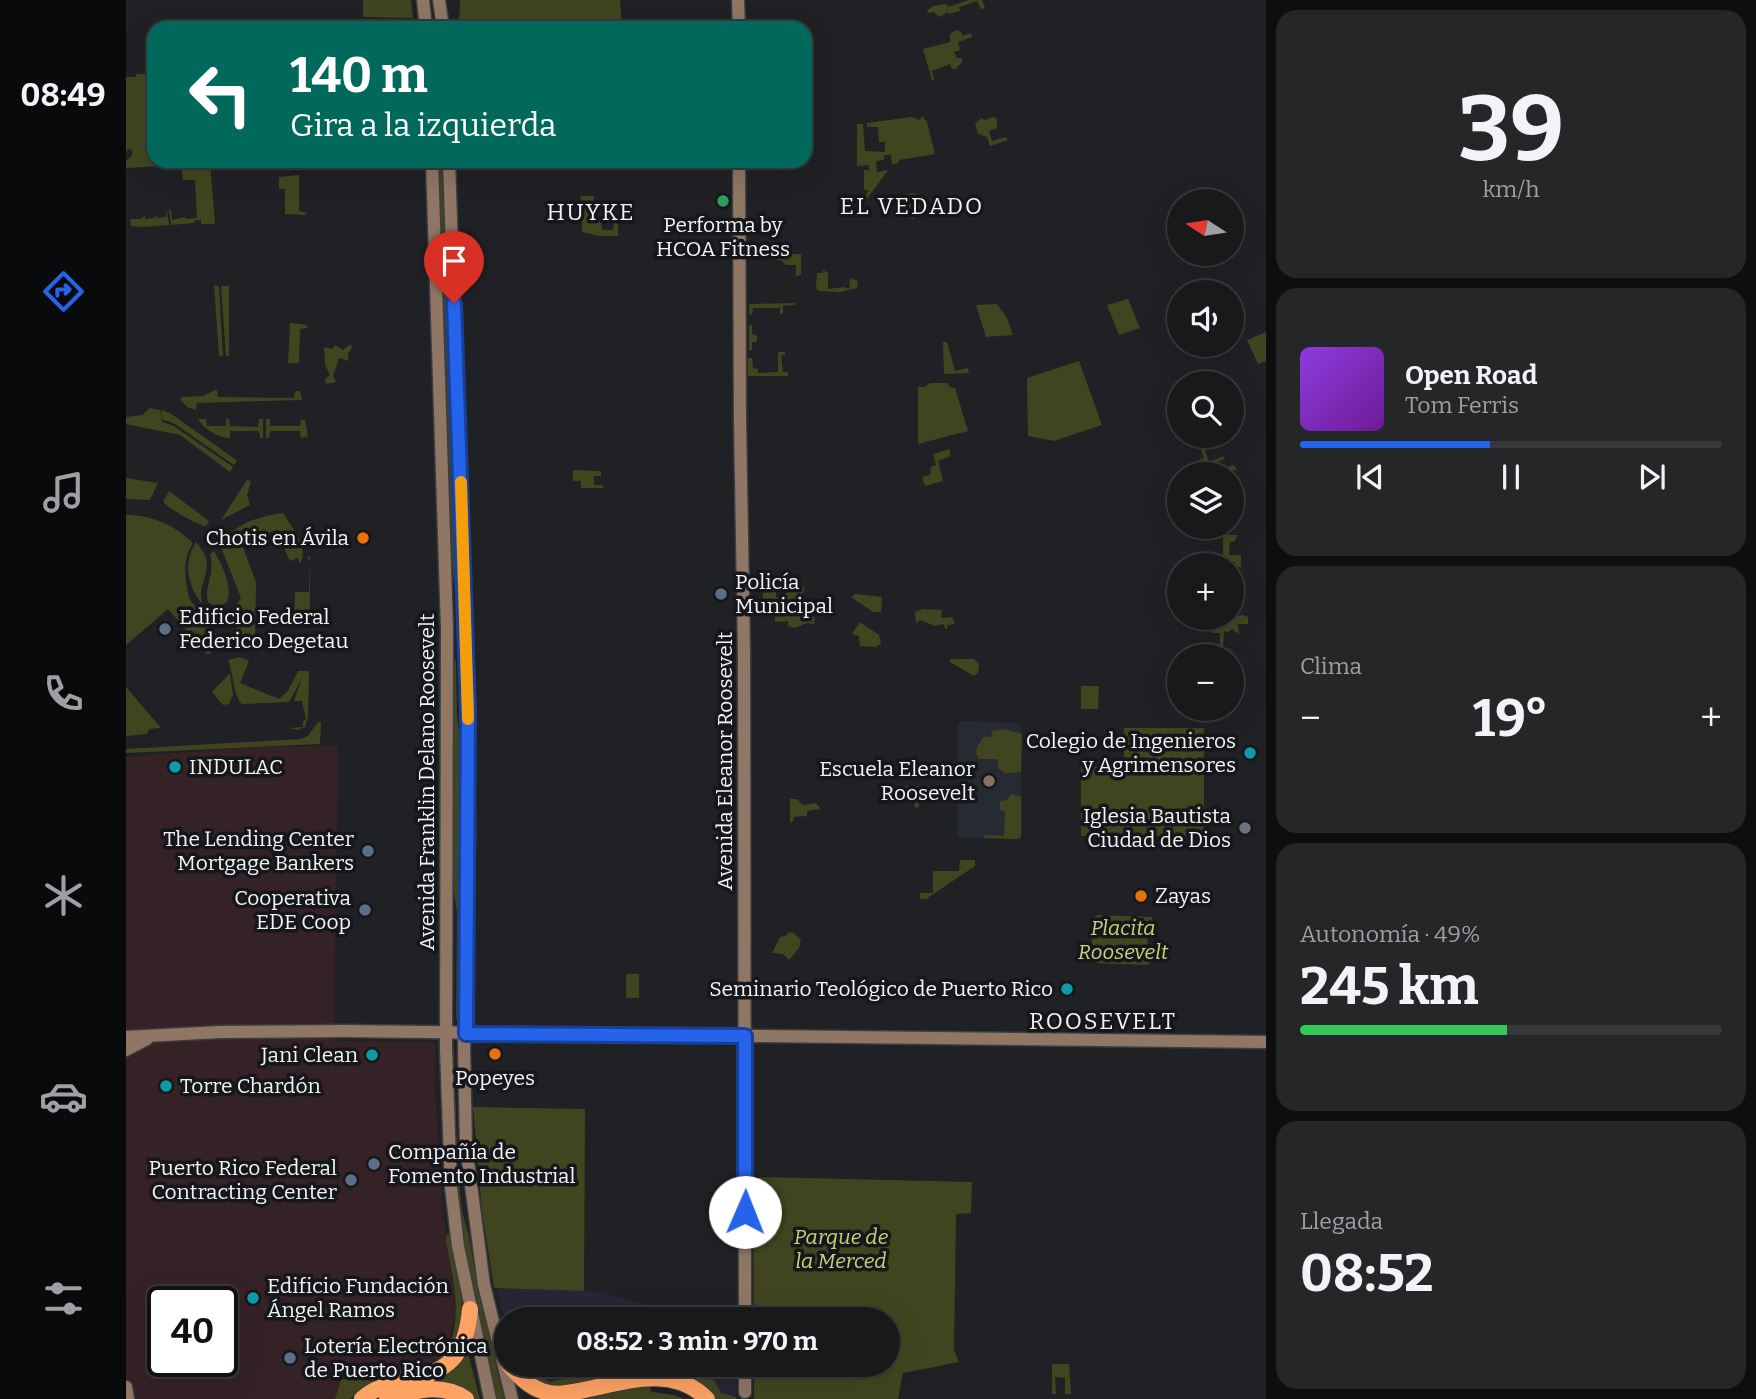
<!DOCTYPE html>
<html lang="es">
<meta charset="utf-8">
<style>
:root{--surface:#17191b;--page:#242628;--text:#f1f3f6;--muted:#9ea0a3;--line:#36383a;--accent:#2563eb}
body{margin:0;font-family:Bitter,serif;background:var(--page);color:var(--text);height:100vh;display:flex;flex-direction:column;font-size:26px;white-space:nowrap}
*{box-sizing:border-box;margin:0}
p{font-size:23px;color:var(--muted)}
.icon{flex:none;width:38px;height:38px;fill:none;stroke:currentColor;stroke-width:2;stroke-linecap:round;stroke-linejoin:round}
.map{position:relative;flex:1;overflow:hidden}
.drawer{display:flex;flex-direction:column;gap:10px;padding:10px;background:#0d0e0f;width:490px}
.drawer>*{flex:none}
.hud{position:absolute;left:21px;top:21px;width:665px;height:147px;border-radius:21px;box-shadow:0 7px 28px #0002,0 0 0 2px var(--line);background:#00695c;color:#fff;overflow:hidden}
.needle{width:46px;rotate:282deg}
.fabs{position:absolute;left:1041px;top:189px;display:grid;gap:14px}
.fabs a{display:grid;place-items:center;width:77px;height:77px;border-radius:50%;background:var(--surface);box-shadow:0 7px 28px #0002,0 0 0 2px var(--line);font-size:35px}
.speed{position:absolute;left:21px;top:1286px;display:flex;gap:14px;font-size:35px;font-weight:700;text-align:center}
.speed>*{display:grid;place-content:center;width:91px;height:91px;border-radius:50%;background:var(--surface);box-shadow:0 7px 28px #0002,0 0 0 2px var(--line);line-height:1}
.speed .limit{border:4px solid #111;border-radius:10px;background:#fff;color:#111}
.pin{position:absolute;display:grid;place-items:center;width:60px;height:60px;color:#fff;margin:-72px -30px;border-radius:50% 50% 50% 0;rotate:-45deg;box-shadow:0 0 7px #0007}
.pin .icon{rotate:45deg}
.me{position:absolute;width:77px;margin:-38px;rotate:1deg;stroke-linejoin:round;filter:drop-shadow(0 0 5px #0008)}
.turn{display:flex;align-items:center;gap:24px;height:147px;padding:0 28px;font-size:32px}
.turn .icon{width:91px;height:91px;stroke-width:2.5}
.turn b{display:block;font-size:49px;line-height:60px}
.big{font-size:52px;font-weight:700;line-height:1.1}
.drawer .card{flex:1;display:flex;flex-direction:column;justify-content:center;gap:10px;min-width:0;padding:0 24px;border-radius:21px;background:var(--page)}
.drawer .dial{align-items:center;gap:0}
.dial b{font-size:91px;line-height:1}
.song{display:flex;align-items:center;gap:21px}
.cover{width:84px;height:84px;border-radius:10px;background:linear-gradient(135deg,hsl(270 70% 55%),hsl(280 70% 35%))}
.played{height:7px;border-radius:4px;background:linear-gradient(90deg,var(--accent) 45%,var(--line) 45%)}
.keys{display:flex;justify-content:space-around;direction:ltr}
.heat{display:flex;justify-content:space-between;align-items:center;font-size:38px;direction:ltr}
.charge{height:10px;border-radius:5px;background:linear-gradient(90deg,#34c759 49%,var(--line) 0)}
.trip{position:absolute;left:368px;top:1307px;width:406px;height:70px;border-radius:35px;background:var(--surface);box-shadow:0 7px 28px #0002,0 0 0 2px var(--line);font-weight:700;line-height:70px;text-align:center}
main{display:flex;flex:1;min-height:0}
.tab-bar{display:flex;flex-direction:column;width:126px;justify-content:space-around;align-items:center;background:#090a0b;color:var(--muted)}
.tab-bar .icon{width:49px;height:49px}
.tab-bar .on{color:var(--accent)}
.tab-bar b{font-size:32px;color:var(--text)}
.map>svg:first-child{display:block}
</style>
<main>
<nav class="tab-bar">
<b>08:49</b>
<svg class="icon on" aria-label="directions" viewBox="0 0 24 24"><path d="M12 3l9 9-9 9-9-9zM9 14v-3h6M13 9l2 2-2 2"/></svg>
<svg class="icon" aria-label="music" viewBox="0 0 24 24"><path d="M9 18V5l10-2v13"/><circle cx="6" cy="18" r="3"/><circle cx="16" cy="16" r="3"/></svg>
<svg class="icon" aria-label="phone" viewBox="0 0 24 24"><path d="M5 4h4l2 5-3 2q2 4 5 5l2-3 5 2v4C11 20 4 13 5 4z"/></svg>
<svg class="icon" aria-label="climate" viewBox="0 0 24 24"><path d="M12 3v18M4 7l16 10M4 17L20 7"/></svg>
<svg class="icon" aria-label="car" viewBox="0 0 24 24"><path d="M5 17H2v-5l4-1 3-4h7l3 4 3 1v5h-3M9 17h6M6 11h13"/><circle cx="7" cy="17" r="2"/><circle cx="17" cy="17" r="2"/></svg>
<svg class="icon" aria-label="filters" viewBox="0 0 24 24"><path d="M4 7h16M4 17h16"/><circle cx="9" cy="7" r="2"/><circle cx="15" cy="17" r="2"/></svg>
</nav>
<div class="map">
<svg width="1140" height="1399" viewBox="0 0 1140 1399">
<rect width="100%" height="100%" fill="#1f2124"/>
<path fill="#262a33" d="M835 721 889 723 895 727 896 834 893 838H835L831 835 832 725Z"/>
<path fill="#352226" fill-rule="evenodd" d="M212 745 208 1041 305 1042 309 1045V1090L317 1209 328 1294 329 1314 322 1347 316 1357 301 1366 215 1380 209 1399H0V757L112 748ZM37 1302H96V1362H37Z"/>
<path fill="#282536" d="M370 1288 472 1291 567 1319 380 1320V1323Z
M394 1365H499L424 1382 415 1379Z
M545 1365H610V1397L595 1393 588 1380 570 1376V1371Z"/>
<path fill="#41451f" d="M237 0H285L287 18 237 17Z
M334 0H494L496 28H333Z
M843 0H856L859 8 855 9 851 1 833 7 834 11 823 14 822 12 813 17 808 12 802 13 801 10 808 6 820 4 822 7Z
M831 30 836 33V36L845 33 846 37 832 42 834 50 828 52 831 58H835L837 61 830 69H826L824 64 806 71 808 80 806 81 797 49 824 42V34Z
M10 74H28V161H84L89 224H75V220H69L68 223 45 225 43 210 45 209 46 220 59 217 60 219 71 218 69 180H57L55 165 0 168V161L6 155V150L2 149 0 154V77H10Z
M796 116 801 122 809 154 773 160 772 163 766 165 765 155H758V160L750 161 751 172 762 170 741 199 739 195 743 191 738 189V170H743V165L731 166V124H737L739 151 759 152V142H753L752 127H741V123L785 117 794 120Z
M867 117 871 119V128L863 131 866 141 880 137 882 140 864 146 861 137 852 134 849 124 855 118 859 120Z
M311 161H315L321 230 333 624H330L329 587 323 548Z
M173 175V211L181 213 178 215 159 214V189H153V177Z
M786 193 792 194 795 208 788 219 782 217 776 196Z
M454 196H468L466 221H475L476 230H487L488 223H492V236H473L456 232V218L453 217 456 203Z
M41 210 43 225 15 227 5 226 4 219H15L19 216V219L28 218 31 215V218L40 217Z
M657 248 664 254H675V274L672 276H670V265H660L655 260H649V253Z
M697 270 702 273V289L718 287 723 289 724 278 732 281 731 288 714 292 692 291 690 288 691 273H697Z
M88 285 93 286 97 356H93Z
M95 286H103V356H100Z
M1002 299 1014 328 993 335 981 305Z
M669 303V305L657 306V314H654V305L653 308H627L626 314 623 315V325H626V334L631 336V342H626V350H623V306L624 304Z
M871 304 881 318 887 335 860 337 850 305Z
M164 323 181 325V328L174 329 173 363H162Z
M1140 332V361L1132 364 1121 340Z
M817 342H821L829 371 842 368 843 373 818 374Z
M209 345 217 350 223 345 227 346 222 354V361L213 358 207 376 210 382 200 384 199 379 204 375 199 365 198 347 206 349Z
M652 352H659V355H655L657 372H662V376H622V358H626L627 368 632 369V373L652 372Z
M953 361 976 425 928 441 902 436 901 378Z
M804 383H821L824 387 829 388 842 431 792 444V387H799Z
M89 390H91L92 397 168 398 169 391H174L176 400 71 403 70 410 61 407 54 399 56 397 77 396Z
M24 408 34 410 36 422 48 426 107 467 104 472 54 435 0 424V417L16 415Z
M35 410 44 413 109 459 111 461 108 465 49 424 36 419Z
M72 419H80L81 426H100V419H103L104 426 132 427 133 419H137V438H134L133 431H104V438C92 438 78 429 72 419Z
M140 419H144V426H174L175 420H179L182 437 175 438 174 431H144L143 438H140Z
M1078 448 1083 462 1098 456 1099 459 1093 461 1097 469 1108 465 1111 470H1106L1105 474H1087L1081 465 1070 461 1078 458 1075 450Z
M824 449V456L812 461 817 481 799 486 796 477 804 475 805 467 810 465 807 454Z
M447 470 475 471V476H468V485H477V488H455V481H447Z
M0 478 32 483 24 500 0 499Z
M121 480 125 481 121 495 124 505 95 520Z
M43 491 83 521 80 526C72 526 42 508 37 502Z
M157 513C165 527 184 547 174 564L172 558 164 561 150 530 116 545 130 582 129 647 128 650 107 647 103 643 115 617 109 608 115 598 96 550V543C109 523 135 516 157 513Z
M0 515C25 515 49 525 67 543 58 559 58 569 61 587 63 595 62 601 69 605V611L75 614V618L94 638 90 648 82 655 42 609 0 645Z
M1097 535H1112L1108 542H1104L1103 555H1115V567H1109V562H1102V565H1097Z
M70 542C94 570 70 579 76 604 61 585 57 563 70 542Z
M88 551C96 565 107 586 101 602L93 607 83 603C76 590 90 575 84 554Z
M184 556V619H168L169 592H183L184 561 181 558Z
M637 580H644L645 590H650V597L655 600 668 581 679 588 670 607 672 608 668 613 670 614 675 609 683 607 685 616 689 617 688 624 681 623 669 628 662 626V621L649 622V601H637Z
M729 594 756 597 755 612H747L725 597Z
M797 609 816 610 815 618 826 617 829 624 822 625 821 629H819L818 624 809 626 794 620 790 624 789 612Z
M1117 615 1122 617V624H1112L1113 634 1106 629 1102 632 1098 631 1097 646 1094 648V633H1086L1088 619Z
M734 622 753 635 755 644 750 647 734 646 733 636 726 634Z
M114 657 123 661 114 683 153 699 162 691 172 671H183L182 716 179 727 171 730 163 728 177 727V721L180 719 176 701H168L176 678 163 702 116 704C108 698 107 672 102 660Z
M824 659H848L853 664 852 673 848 676 824 662Z
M330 660 331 715 335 754 333 1020 330 1019 331 913 326 877 327 661Z
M104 673 107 695 103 704 97 705 86 692Z
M955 686H973L972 709H955Z
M0 687 35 728 23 729 21 734 0 736Z
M192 722H195L194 744 0 753V749L175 739 182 736Z
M998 728H1078V836H955V767H998Z
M878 729 896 734 895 772 879 773 872 768V759H853C846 749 854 745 857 737H865L866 731Z
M778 786H814V790H802L801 797H808V801H793V807L789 808 787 790 778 789Z
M885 794 895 797V837L891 839 858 838 859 835 878 836 879 811 874 810V801L881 800Z
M664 799H671L677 805 690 803 695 809 681 811V816L668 817 667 821 664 823Z
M834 860H849V866L800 899H794V893H807V871H833Z
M972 915 1026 917 1027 923 1022 924 1021 956 1027 957 1026 962 1021 965 969 963 966 960V921L968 917Z
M663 932 668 933 675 940 673 948 663 960 657 954 646 953 654 937 660 936Z
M500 974H513V998H500Z
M325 1046 327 1047 328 1052 331 1162 336 1211 343 1236 353 1294 378 1399H370L346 1296 332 1212Z
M347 1107 459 1109 458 1291 368 1288 356 1211Z
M634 1177 846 1182 845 1213 830 1214 828 1350 833 1362 777 1373 772 1399H628V1365H761V1320L628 1319 627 1186 629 1180Z
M321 1234 324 1235C333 1287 358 1353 288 1373 263 1380 243 1380 224 1399H209L215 1380 301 1366C346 1345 326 1278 320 1240Z
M339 1343 354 1399H346L301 1383Z
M926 1364H943L945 1394H939V1378L929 1377 930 1394H926Z
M499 1365H545L571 1371 570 1376 588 1380 595 1393 610 1397V1399H586L547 1374 532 1371H518L431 1392 396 1375 400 1369 424 1382Z
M518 1380 557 1389 521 1383 526 1392 548 1395 558 1399H443Z"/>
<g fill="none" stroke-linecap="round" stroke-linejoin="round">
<defs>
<path id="secondary" d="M297 0 300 28
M313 0 317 28
M612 0 613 28
M306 161 321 629 320 1049 325 1187 332 1246 364 1399
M323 161 342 711 343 841 338 1049 340 1146 358 1285 386 1399
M613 161 614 423 618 652 619 1320
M0 1037 94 1032 218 1031 1140 1042
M0 1050 21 1039
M619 1365V1392
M0 1387 2 1399"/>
<path id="highway" d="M383 1365C393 1376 402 1386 416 1391 429 1396 441 1393 453 1391 496 1383 546 1363 581 1399
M236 1399C248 1388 261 1385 276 1382 322 1373 340 1356 344 1309
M261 1399C287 1391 316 1382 340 1399"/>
</defs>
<use href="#secondary" stroke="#3c3d41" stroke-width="15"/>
<use href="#highway" stroke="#3c3d41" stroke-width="18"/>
<use href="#secondary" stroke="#8f7665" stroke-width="12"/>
<use href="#highway" stroke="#fea364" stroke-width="16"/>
</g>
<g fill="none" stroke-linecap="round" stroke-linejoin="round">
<defs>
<path id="route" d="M328 303 342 711 340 1034 619 1036V1212"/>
</defs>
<use href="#route" stroke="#184099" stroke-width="18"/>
<use href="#route" stroke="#2563eb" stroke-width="12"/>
<path stroke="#f59e0b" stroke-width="12" d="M335 482 342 719"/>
</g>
<circle fill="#2e9e5b" stroke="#16171b" stroke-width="2.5" cx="597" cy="201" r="7"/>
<g fill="#e8710a" stroke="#16171b" stroke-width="2.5">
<circle cx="237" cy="538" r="7"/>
<circle cx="1015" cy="896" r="7"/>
<circle cx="369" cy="1054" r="7"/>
</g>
<g fill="#5c6f8a" stroke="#16171b" stroke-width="2.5">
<circle cx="595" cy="594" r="7"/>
<circle cx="39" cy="629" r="7"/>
<circle cx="242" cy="851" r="7"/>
<circle cx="239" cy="910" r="7"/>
<circle cx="248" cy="1164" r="7"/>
<circle cx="225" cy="1180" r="7"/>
<circle cx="164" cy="1358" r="7"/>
</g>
<g fill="#0f9aa8" stroke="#16171b" stroke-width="2.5">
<circle cx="1124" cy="753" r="7"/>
<circle cx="49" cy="767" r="7"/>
<circle cx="941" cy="989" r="7"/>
<circle cx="246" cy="1055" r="7"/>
<circle cx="40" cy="1086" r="7"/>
<circle cx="127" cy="1298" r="7"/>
</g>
<circle fill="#8d6e63" stroke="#16171b" stroke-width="2.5" cx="863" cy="781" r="7"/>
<circle fill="#6b7280" stroke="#16171b" stroke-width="2.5" cx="1119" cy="828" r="7"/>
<g text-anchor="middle" stroke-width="7" stroke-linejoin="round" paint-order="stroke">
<g font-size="21" fill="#f2f3f6" stroke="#16171b" text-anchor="end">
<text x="597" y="232" text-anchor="middle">Performa by<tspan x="597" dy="24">HCOA Fitness</tspan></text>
<text x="223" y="545">Chotis en Ávila</text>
<text x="609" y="589" text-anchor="start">Policía<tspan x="609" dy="24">Municipal</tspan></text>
<text x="53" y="624" text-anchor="start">Edificio Federal<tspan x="53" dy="24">Federico Degetau</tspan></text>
<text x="1110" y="748">Colegio de Ingenieros<tspan x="1110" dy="24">y Agrimensores</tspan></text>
<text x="63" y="774" text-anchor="start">INDULAC</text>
<text x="849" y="776">Escuela Eleanor<tspan x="849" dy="24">Roosevelt</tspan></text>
<text x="1105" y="823">Iglesia Bautista<tspan x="1105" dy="24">Ciudad de Dios</tspan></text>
<text x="228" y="846">The Lending Center<tspan x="228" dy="24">Mortgage Bankers</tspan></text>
<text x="1029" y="903" text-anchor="start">Zayas</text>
<text x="225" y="905">Cooperativa<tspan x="225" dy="24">EDE Coop</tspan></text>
<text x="927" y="996">Seminario Teológico de Puerto Rico</text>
<text x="232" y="1062">Jani Clean</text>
<text x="369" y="1085" text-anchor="middle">Popeyes</text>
<text x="54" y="1093" text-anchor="start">Torre Chardón</text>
<text x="262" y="1159" text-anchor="start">Compañía de<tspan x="262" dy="24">Fomento Industrial</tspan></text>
<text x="211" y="1175">Puerto Rico Federal<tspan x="211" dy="24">Contracting Center</tspan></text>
<text x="141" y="1293" text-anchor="start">Edificio Fundación<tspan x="141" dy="24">Ángel Ramos</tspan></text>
<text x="178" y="1353" text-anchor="start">Lotería Electrónica<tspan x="178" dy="24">de Puerto Rico</tspan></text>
</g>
<g font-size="21" fill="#f2f3f6" stroke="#16171b">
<text transform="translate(599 761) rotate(-90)" y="7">Avenida Eleanor Roosevelt</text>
<text transform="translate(301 782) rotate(-90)" y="7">Avenida Franklin Delano Roosevelt</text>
</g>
<g font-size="21" font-style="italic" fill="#c7d27b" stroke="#16171b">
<text x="997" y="935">Placita<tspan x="997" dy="24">Roosevelt</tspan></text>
<text x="715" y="1244">Parque de<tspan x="715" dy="24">la Merced</tspan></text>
</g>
<g font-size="23" letter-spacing="2" fill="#f2f3f6" stroke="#16171b">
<text x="786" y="214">EL VEDADO</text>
<text x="465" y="220">HUYKE</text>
<text x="977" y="1029">ROOSEVELT</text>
</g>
</g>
</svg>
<div class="fabs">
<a><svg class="needle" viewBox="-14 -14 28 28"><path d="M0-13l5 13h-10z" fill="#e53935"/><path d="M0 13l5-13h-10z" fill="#9ea0a3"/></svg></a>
<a><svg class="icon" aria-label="sound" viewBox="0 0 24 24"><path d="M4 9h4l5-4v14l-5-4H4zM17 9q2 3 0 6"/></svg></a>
<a><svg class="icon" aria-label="search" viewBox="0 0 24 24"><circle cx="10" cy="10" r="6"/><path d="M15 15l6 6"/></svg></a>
<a><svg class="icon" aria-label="layers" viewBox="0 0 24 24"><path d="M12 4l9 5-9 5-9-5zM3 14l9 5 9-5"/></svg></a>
<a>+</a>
<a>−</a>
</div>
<div class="speed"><div class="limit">40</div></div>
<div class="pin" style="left:328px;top:303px;background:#d93025"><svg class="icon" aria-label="arrive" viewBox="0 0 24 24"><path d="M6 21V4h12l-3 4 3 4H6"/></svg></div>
<svg class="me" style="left:619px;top:1212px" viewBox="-20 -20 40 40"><circle r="19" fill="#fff"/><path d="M0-13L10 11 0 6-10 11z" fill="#2563eb"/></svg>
<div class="trip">08:52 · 3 min · 970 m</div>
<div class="hud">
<div class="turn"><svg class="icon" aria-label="left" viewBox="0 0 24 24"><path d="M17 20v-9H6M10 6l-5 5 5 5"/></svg><div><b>140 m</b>Gira a la izquierda</div></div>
</div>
</div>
<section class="drawer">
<div class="card dial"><b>39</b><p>km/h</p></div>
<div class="card">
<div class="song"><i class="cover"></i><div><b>Open Road</b><p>Tom Ferris</p></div></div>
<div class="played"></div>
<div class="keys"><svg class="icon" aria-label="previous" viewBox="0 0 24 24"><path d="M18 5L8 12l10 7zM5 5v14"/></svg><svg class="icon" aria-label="pause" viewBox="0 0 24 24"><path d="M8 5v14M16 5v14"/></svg><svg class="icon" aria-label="next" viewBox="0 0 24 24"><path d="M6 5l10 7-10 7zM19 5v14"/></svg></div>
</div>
<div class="card"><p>Clima</p>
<div class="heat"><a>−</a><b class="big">19°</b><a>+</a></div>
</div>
<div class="card"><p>Autonomía · 49%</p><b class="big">245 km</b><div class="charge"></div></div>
<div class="card"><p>Llegada</p><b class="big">08:52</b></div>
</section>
</main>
